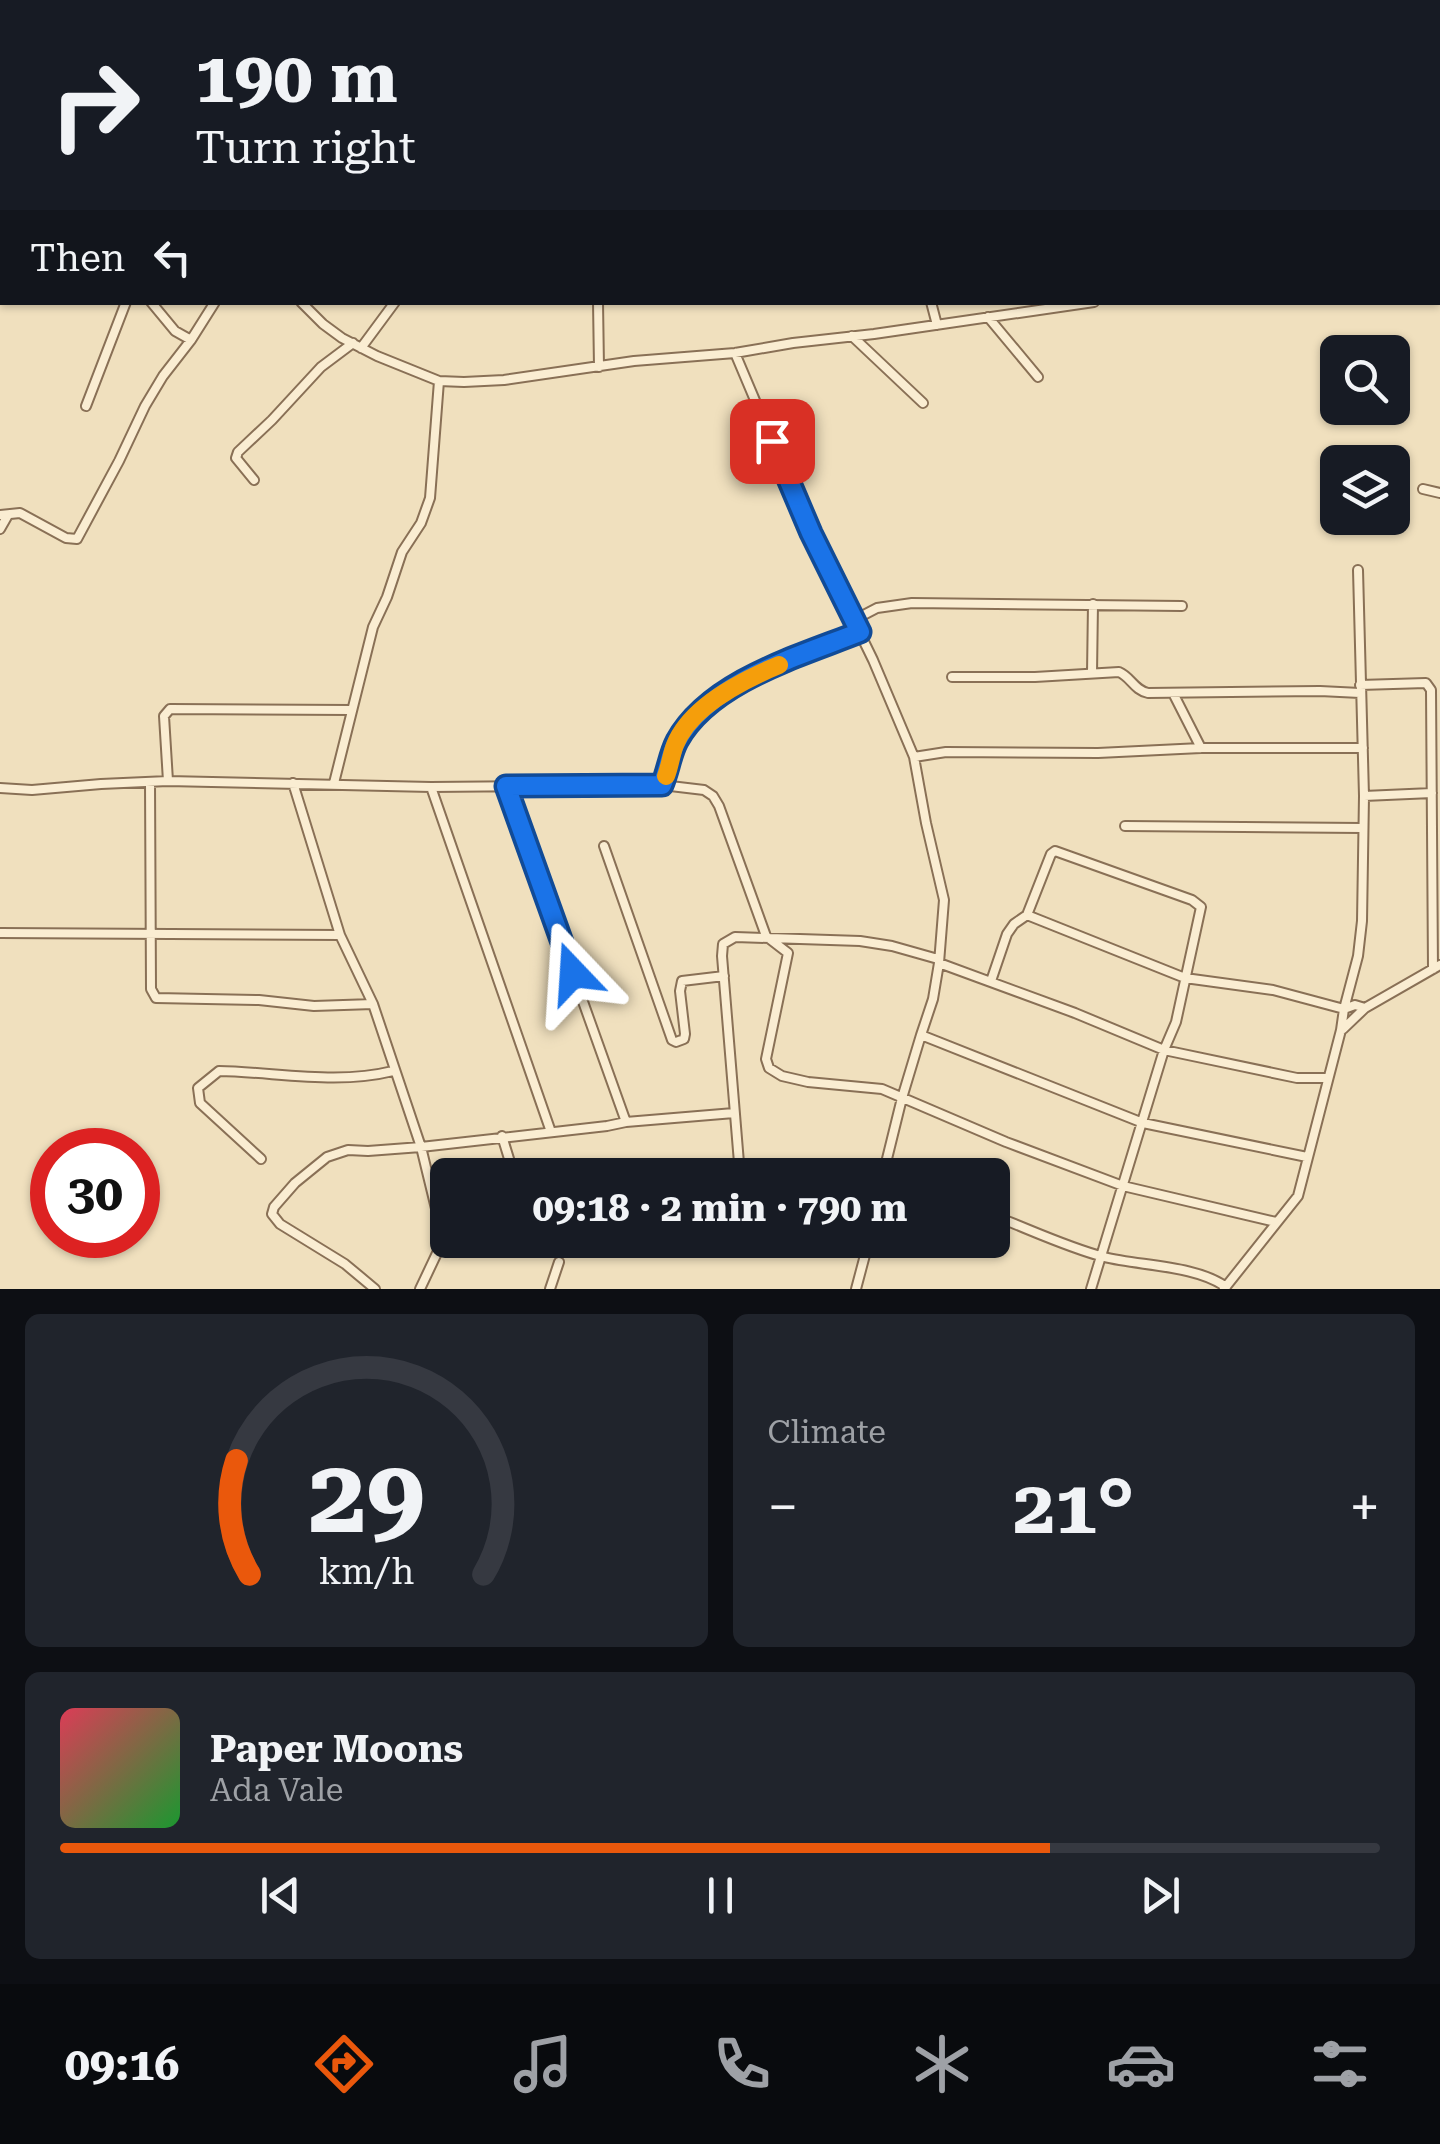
<!DOCTYPE html>
<meta charset="utf-8">
<style>
:root{--surface:#171b24;--page:#20242c;--text:#f1f3f6;--muted:#9ea1a6;--line:#363941;--accent:#ea580c}
body{margin:0;font-family:"Roboto Serif",serif;background:var(--page);color:var(--text);height:100vh;display:flex;flex-direction:column;font-size:38px;white-space:nowrap}
*{box-sizing:border-box;margin:0}
p{font-size:32px;color:var(--muted)}
.icon{flex:none;width:55px;height:55px;fill:none;stroke:currentColor;stroke-width:2;stroke-linecap:round;stroke-linejoin:round}
.map{position:relative;height:1289px;overflow:hidden}
.details{display:flex;flex-direction:column;gap:25px;padding:25px;background:#0d0f14;flex:1}
.details>*{flex:none}
.banner{position:absolute;left:0px;top:0px;width:1440px;height:305px;box-shadow:0 2px 8px #0004;background:#171b24;color:var(--text);overflow:hidden}
.controls{position:absolute;left:1320px;top:335px;display:grid;gap:20px}
.controls a{display:grid;place-items:center;width:90px;height:90px;border-radius:15px;background:var(--surface);box-shadow:0 2px 8px #0004;font-size:50px}
.speed{position:absolute;left:30px;top:1128px;display:flex;gap:20px;font-size:50px;font-weight:700;text-align:center}
.speed>*{display:grid;place-content:center;width:130px;height:130px;border-radius:50%;background:var(--surface);box-shadow:0 2px 8px #0004;line-height:1}
.speed .limit{border:15px solid #d22;background:#fff;color:#111}
.pin{position:absolute;display:grid;place-items:center;width:85px;height:85px;color:#fff;margin:-42px;border-radius:20px;box-shadow:0 5px 15px #0006}
.me{position:absolute;width:110px;margin:-55px;rotate:340deg;stroke-linejoin:round;filter:drop-shadow(0 0 8px #0008)}
.turn{display:flex;align-items:center;gap:35px;height:210px;padding:0 30px;font-size:45px}
.turn .icon{width:130px;height:130px;stroke-width:2.5}
.turn b{display:block;font-size:70px;line-height:85px}
.then{display:flex;align-items:center;height:95px;padding:0 30px;background:#0003;gap:20px;font-size:38px}
.big{font-size:75px;font-weight:700;line-height:1.1}
.details .tile{flex:1;display:flex;flex-direction:column;justify-content:center;gap:15px;min-width:0;padding:0 35px;border-radius:15px;background:var(--page)}
.details .dial{align-items:center;gap:0}
.dial svg{height:260px;overflow:visible;fill:none;stroke:var(--line);stroke-width:7;stroke-linecap:round;text-anchor:middle}
.dial text{fill:var(--text);stroke:none}
.song{display:flex;align-items:center;gap:30px}
.cover{width:120px;height:120px;border-radius:15px;background:linear-gradient(135deg,hsl(350 70% 55%),hsl(130 70% 35%))}
.played{height:10px;border-radius:5px;background:linear-gradient(90deg,var(--accent) 75%,var(--line) 75%)}
.keys{display:flex;justify-content:space-around;direction:ltr}
.heat{display:flex;justify-content:space-between;align-items:center;font-size:55px;direction:ltr}
.details .tiles{flex:1;display:grid;gap:25px;grid-template-columns:1fr 1fr}
.tile:last-child{grid-column:span 2}
.trip{position:absolute;left:430px;top:1158px;width:580px;height:100px;border-radius:15px;background:var(--surface);box-shadow:0 2px 8px #0004;font-weight:700;line-height:100px;text-align:center}
.tabs{display:flex;height:160px;justify-content:space-around;align-items:center;background:#090b0e;color:var(--muted)}
.tabs .icon{width:70px;height:70px}
.tabs .on{color:var(--accent)}
.tabs b{font-size:45px;color:var(--text)}
.map>svg:first-child{display:block}
</style>
<div class="map">
<svg width="1440" height="1289" viewBox="0 0 1440 1289">
<rect width="100%" height="100%" fill="#f0e0be"/>
<g fill="none" stroke-linecap="round" stroke-linejoin="round">
<defs>
<path id="minor" d="M123 0V2
M706 2 707 0
M772 2 773 0
M938 2 939 0
M1289 2 1290 0
M0 79 2 80
M1438 180 1440 174
M0 208 2 206
M1438 209 1440 208
M151 302 175 331 191 340
M301 302 323 324 342 338 377 356 439 381 464 382 504 380 634 361 735 353 793 343 874 334 1094 302
M598 302 599 367
M931 302 937 325
M988 317 1038 377
M852 336 923 403
M361 348 395 302
M735 353 811 533 873 660 914 757 926 823 944 900 939 963 933 999 921 1035 1143 1123 1307 1157
M86 406 126 302
M254 480 236 458 238 452 272 420 321 367 353 343
M1423 489 1440 493
M0 515 20 513 66 538 77 539 119 461 145 406 163 376 191 340 215 302
M0 529 8 515
M854 620 877 608 912 603 1182 606
M1092 673 1093 604
M952 677H1035L1119 672C1131 677 1134 690 1148 693L1320 691 1360 693
M1360 685 1426 683 1431 690 1433 969
M1173 693 1201 748
M914 757 946 752 1098 753 1201 748H1363
M168 781 164 716 170 709 352 710
M150 782 151 989 156 998 259 1000 314 1006 373 1004
M293 783 340 935 373 1004 421 1147 440 1225 446 1234 420 1289
M334 783 373 627 387 597 402 552 421 523 430 498 439 381
M662 785C668 771 670 753 677 741 710 681 800 657 860 632
M506 786 626 1122
M431 787 551 1132
M0 788 32 790 101 784 168 781 431 787 662 785 704 790 713 796 719 806 766 936 788 953 766 1059 769 1068 782 1076 808 1082 882 1089 1006 1142 1123 1186 1276 1222
M1364 796 1432 793
M1125 826 1362 828
M604 846 672 1040 676 1042 684 1039 685 1034 680 991 682 981 724 976
M1027 915 1185 978 1273 990 1344 1009 1355 1005 1365 1008 1440 965
M0 933 340 935
M939 963 1075 1013 1164 1050 1297 1078H1328
M991 981 1007 934 1014 924 1027 915 1051 854 1055 851 1192 900 1201 907 1176 1022 1164 1050 1091 1289
M1343 1029 1365 1008
M502 1136 514 1175
M261 1159 200 1103 198 1088 219 1071C276 1072 337 1085 393 1071
M740 1175 722 956 723 944 735 937 860 941 892 946 938 959
M883 1175 902 1098 921 1035
M992 1215C1029 1229 1066 1247 1104 1257 1140 1266 1196 1265 1226 1287
M746 1240 747 1245
M852 1240 868 1243
M375 1289 345 1264 280 1224 272 1214 274 1207 295 1183 327 1157 348 1150 368 1151 421 1147 607 1126 626 1122 734 1113
M550 1289 559 1262
M856 1289 869 1240
M1224 1289 1298 1196 1341 1030 1344 1009 1358 956 1362 921 1364 796 1358 570"/>
</defs>
<use href="#minor" stroke="#897056" stroke-width="12"/>
<use href="#minor" stroke="#faedd2" stroke-width="8"/>
</g>
<g fill="none" stroke-linecap="round" stroke-linejoin="round">
<defs>
<path id="route" d="M573 973 506 786 662 785C668 771 670 754 677 741 710 681 800 656 860 632L811 533 772 441"/>
</defs>
<use href="#route" stroke="#114b97" stroke-width="25"/>
<use href="#route" stroke="#1a73e8" stroke-width="18"/>
<path stroke="#f59e0b" stroke-width="18" d="M666 776C670 766 671 755 675 745 690 707 743 680 779 665"/>
</g>
</svg>
<div class="controls">
<a><svg class="icon" aria-label="search" viewBox="0 0 24 24"><circle cx="10" cy="10" r="6"/><path d="M15 15l6 6"/></svg></a>
<a><svg class="icon" aria-label="layers" viewBox="0 0 24 24"><path d="M12 4l9 5-9 5-9-5zM3 14l9 5 9-5"/></svg></a>
</div>
<div class="speed"><div class="limit">30</div></div>
<div class="pin" style="left:772px;top:441px;background:#d93025"><svg class="icon" aria-label="arrive" viewBox="0 0 24 24"><path d="M6 21V4h12l-3 4 3 4H6"/></svg></div>
<svg class="me" style="left:573px;top:973px" viewBox="-20 -20 40 40"><path d="M0-17L14 15 0 8-14 15z" fill="#1a73e8" stroke="#fff" stroke-width="4"/></svg>
<div class="trip">09:18 · 2 min · 790 m</div>
<div class="banner">
<div class="turn"><svg class="icon" aria-label="right" viewBox="0 0 24 24"><path d="M7 20v-9h11M14 6l5 5-5 5"/></svg><div><b>190 m</b>Turn right</div></div>
<div class="then">Then<svg class="icon" aria-label="left" viewBox="0 0 24 24"><path d="M17 20v-9H6M10 6l-5 5 5 5"/></svg></div>
</div>
</div>
<section class="details">
<div class="tiles">
<div class="tile dial"><svg viewBox="0 0 100 80">
<path d="M14 69A42 42 0 1 1 86 69"/>
<path d="M14 69A42 42 0 0 1 10 34" stroke="#ea580c"/>
<text x="50" y="56" font-size="32" font-weight="700">29</text>
<text x="50" y="72" font-size="11">km/h</text>
</svg></div>
<div class="tile"><p>Climate</p>
<div class="heat"><a>−</a><b class="big">21°</b><a>+</a></div>
</div>
<div class="tile">
<div class="song"><i class="cover"></i><div><b>Paper Moons</b><p>Ada Vale</p></div></div>
<div class="played"></div>
<div class="keys"><svg class="icon" aria-label="previous" viewBox="0 0 24 24"><path d="M18 5L8 12l10 7zM5 5v14"/></svg><svg class="icon" aria-label="pause" viewBox="0 0 24 24"><path d="M8 5v14M16 5v14"/></svg><svg class="icon" aria-label="next" viewBox="0 0 24 24"><path d="M6 5l10 7-10 7zM19 5v14"/></svg></div>
</div>
</div>
</section>
<nav class="tabs">
<b>09:16</b>
<svg class="icon on" aria-label="directions" viewBox="0 0 24 24"><path d="M12 3l9 9-9 9-9-9zM9 14v-3h6M13 9l2 2-2 2"/></svg>
<svg class="icon" aria-label="music" viewBox="0 0 24 24"><path d="M9 18V5l10-2v13"/><circle cx="6" cy="18" r="3"/><circle cx="16" cy="16" r="3"/></svg>
<svg class="icon" aria-label="phone" viewBox="0 0 24 24"><path d="M5 4h4l2 5-3 2q2 4 5 5l2-3 5 2v4C11 20 4 13 5 4z"/></svg>
<svg class="icon" aria-label="climate" viewBox="0 0 24 24"><path d="M12 3v18M4 7l16 10M4 17L20 7"/></svg>
<svg class="icon" aria-label="car" viewBox="0 0 24 24"><path d="M5 17H2v-5l4-1 3-4h7l3 4 3 1v5h-3M9 17h6M6 11h13"/><circle cx="7" cy="17" r="2"/><circle cx="17" cy="17" r="2"/></svg>
<svg class="icon" aria-label="filters" viewBox="0 0 24 24"><path d="M4 7h16M4 17h16"/><circle cx="9" cy="7" r="2"/><circle cx="15" cy="17" r="2"/></svg>
</nav>
